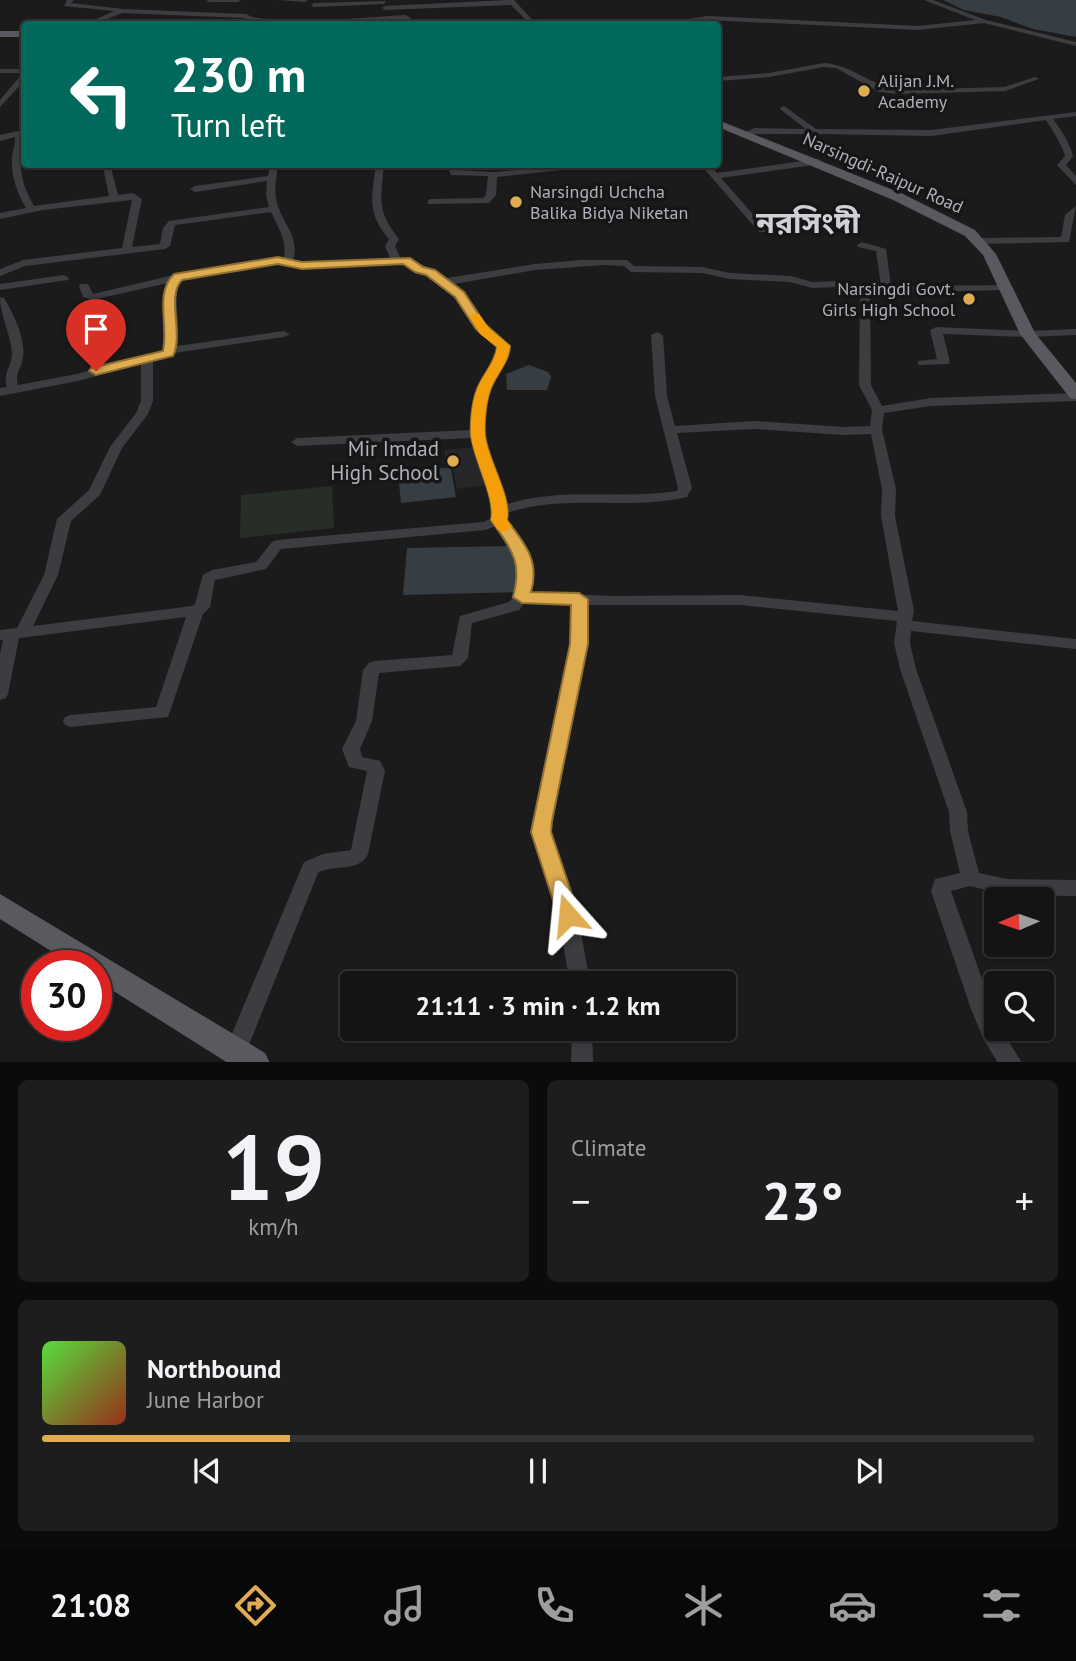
<!DOCTYPE html>
<meta charset="utf-8">
<style>
:root{--surface:#141415;--page:#1d1d1e;--text:#f1f3f6;--muted:#9d9ea0;--line:#333334;--accent:#dfac50}
body{margin:0;font-family:"PT Sans","Noto Sans Bengali",sans-serif;background:var(--page);color:var(--text);height:100vh;display:flex;flex-direction:column;font-size:26px;white-space:nowrap}
*{box-sizing:border-box;margin:0}
p{font-size:23px;color:var(--muted)}
.icon{flex:none;width:38px;height:38px;fill:none;stroke:currentColor;stroke-width:2;stroke-linecap:round;stroke-linejoin:round}
.map{position:relative;height:1062px;overflow:hidden}
.details{display:flex;flex-direction:column;gap:18px;padding:18px;background:#0b0b0c;flex:1}
.details>*{flex:none}
.guide{position:absolute;left:21px;top:21px;width:700px;height:147px;border-radius:7px;box-shadow:0 2px 5px #0004,0 0 0 2px var(--line);background:#00695c;color:#fff;overflow:hidden}
.needle{width:46px;rotate:268deg}
.buttons{position:absolute;left:984px;top:887px;display:grid;gap:14px}
.buttons a{display:grid;place-items:center;width:70px;height:70px;border-radius:7px;background:var(--surface);box-shadow:0 2px 5px #0004,0 0 0 2px var(--line);font-size:35px}
.speed{position:absolute;left:21px;top:950px;display:flex;gap:14px;font-size:35px;font-weight:700;text-align:center}
.speed>*{display:grid;place-content:center;width:91px;height:91px;border-radius:50%;background:var(--surface);box-shadow:0 2px 5px #0004,0 0 0 2px var(--line);line-height:1}
.speed .limit{border:10px solid #d22;background:#fff;color:#111}
.pin{position:absolute;display:grid;place-items:center;width:60px;height:60px;color:#fff;margin:-72px -30px;border-radius:50% 50% 50% 0;rotate:-45deg;box-shadow:0 0 7px #0007}
.pin .icon{rotate:45deg}
.me{position:absolute;width:77px;margin:-38px;rotate:342deg;stroke-linejoin:round;filter:drop-shadow(0 0 5px #0008)}
.turn{display:flex;align-items:center;gap:24px;height:147px;padding:0 35px;font-size:32px}
.turn .icon{width:91px;height:91px;stroke-width:2.5}
.turn b{display:block;font-size:49px;line-height:60px}
.big{font-size:52px;font-weight:600;line-height:1.1}
.details .tile{flex:1;display:flex;flex-direction:column;justify-content:center;gap:10px;min-width:0;padding:0 24px;border-radius:10px;background:var(--page)}
.details .dial{align-items:center;gap:0}
.dial b{font-size:91px;line-height:1}
.song{display:flex;align-items:center;gap:21px}
.cover{width:84px;height:84px;border-radius:10px;background:linear-gradient(135deg,hsl(110 70% 55%),hsl(10 70% 35%))}
.played{height:7px;border-radius:4px;background:linear-gradient(90deg,var(--accent) 25%,var(--line) 25%)}
.keys{display:flex;justify-content:space-around;direction:ltr}
.heat{display:flex;justify-content:space-between;align-items:center;font-size:38px;direction:ltr}
.details .tiles{flex:1;display:grid;gap:18px;grid-template-columns:1fr 1fr}
.tile:last-child{grid-column:span 2}
.trip{position:absolute;left:340px;top:971px;width:396px;height:70px;border-radius:7px;background:var(--surface);box-shadow:0 2px 5px #0004,0 0 0 2px var(--line);font-weight:600;line-height:70px;text-align:center}
.tabs{display:flex;height:112px;justify-content:space-around;align-items:center;background:#080808;color:var(--muted)}
.tabs .icon{width:49px;height:49px}
.tabs .selected{color:var(--accent)}
.tabs b{font-size:32px;color:var(--text)}
.map>svg:first-child{display:block}
</style>
<div class="map">
<svg width="1076" height="1063" viewBox="0 0 1076 1063">
<rect width="100%" height="100%" fill="#1b1b1c"/>
<path fill="#272729" d="M476 447 486 485 457 489 453 469 447 468 444 450Z"/>
<path fill="#272e28" d="M332 486 334 528 240 538 241 495Z"/>
<path fill="#363e44" d="M943 0H1076V37L1033 29 1001 17 964 10Z
M529 365 548 372 551 377 547 390H507L506 374Z
M445 468 451 469 456 497 401 503 398 472Z
M514 546 520 564 519 592 403 595 407 548Z"/>
<g fill="none" stroke-linecap="round" stroke-linejoin="round">
<path fill="#3c3d41" fill-rule="evenodd" d="M67 0H74L71 3 123 9 246 14 252 17 273 20 270 24H264L265 22 250 21 244 18 122 13 94 24H86L114 11 64 6Z
M206 0H241L238 2H209Z
M278 0H308L305 2Z
M507 0H514L536 24H530L511 5 385 10 382 8 385 6Z
M924 0H933L986 20 1076 42V46L984 23 918 30 708 20 655 24 708 16 918 26 975 20Z
M386 1 384 4 314 7 311 5 314 3Z
M405 15 410 17 413 24H407L404 19 324 24 313 23 316 21Z
M824 63C852 65 871 86 899 90L1004 87 1035 77 1039 79 1005 91 899 94 879 92 836 68 824 67 769 77 718 81V77L769 73Z
M0 69H24V73H0Z
M21 75H24V81L0 107V100Z
M784 106 816 129 931 130 1076 112V116L1053 119C1061 130 1070 143 1073 156L1066 165 1076 176V185L1057 165 1065 156C1062 145 1052 129 1046 120L931 136 821 134 817 137 812 134H755L744 137 740 134 755 128 806 129 781 110 780 108Z
M18 131 21 132C26 143 21 149 21 161 20 177 26 192 34 206L109 196 104 172 105 164H114L112 172 118 195 133 193 142 199 132 247 160 244 163 228 169 221 269 207 266 195 267 181 195 192 190 189 195 186 268 176 270 164H278C277 175 274 187 276 198 279 220 301 236 293 260L302 262 390 258 385 246 389 239C366 213 372 196 376 164H384C381 200 376 209 399 239L395 246 400 257 410 258 447 278 535 264 581 260H627L634 266 702 267 730 273 791 276 812 282 838 281 865 287 881 286 876 251 858 247 857 245 862 242 886 249 891 286 1010 285 1011 287 1006 290 870 293 871 385 882 406 931 398 1076 393V401L931 406 884 413 882 430 896 489 895 516 914 611 912 621 1076 639V649L911 631 910 643 916 669 967 812 968 831 979 873 1007 879 1076 880V896L1007 895 970 886 951 891 996 1019V1029H1001L1022 1063H998L984 1040 971 1009 931 891 935 879 960 873 950 831 949 812 900 669 894 643 897 621 740 605H587V644L550 832 578 915 590 984H570L558 915 532 832 571 644V604L525 602 519 610 472 623 468 658 460 666 379 673 372 721 360 749 362 757 380 761 385 771 368 854C358 874 334 863 318 873L242 1062H226L223 1055 304 862 323 854 351 850 367 771 349 767 342 749 356 721 363 670 369 663 375 661 452 655 460 616 509 602 514 596 519 581 516 553 496 526 485 530 281 549 266 569 215 580 210 607 203 614 168 717 71 727 65 725 63 721 65 717 71 715 156 707 186 617 19 638 8 694 6 698 0 700V654L3 640H0V630L17 628 44 575 57 519 89 490 110 447 136 413 141 401V364L78 381 0 396V388L7 387C2 374 12 366 12 354 11 334 0 316 0 297L4 298C13 313 26 339 23 357 22 368 14 374 18 385L77 374 163 351C172 329 162 305 168 283L92 300 83 297 79 286 80 284H88L93 294 178 274 284 257C287 241 278 226 271 212L175 225 170 246 165 249 25 266 0 276V269L23 260 122 248 132 200 43 210 0 219V213L26 208C17 193 11 176 12 159 12 151 16 144 15 137L0 141V135ZM281 263 302 268 404 263C419 274 437 278 452 292 463 303 467 318 477 329 483 336 491 341 498 347 496 362 485 373 479 387 472 400 471 416 472 430L297 438 291 442 297 446 472 438 479 467 494 511 493 518 483 522 277 540 272 542 256 562 212 570 203 575 195 604 192 606 33 626 58 575 71 521 100 495 122 448 148 414 153 401V361L174 353 284 337 290 334 284 331 177 346C181 324 173 303 179 281ZM604 265 624 266 631 272 702 273 730 279 790 282 812 288 838 287 860 292 859 385 872 410 870 426 844 427 754 421 675 426 667 396 663 335 657 332 651 335 655 396 678 488 677 491C620 500 560 486 505 505 492 469 475 429 489 391 494 375 508 364 510 346L485 324 475 306 454 284 535 270ZM754 429 844 435 871 434 882 489 881 516 898 611 740 595 612 596 530 592C540 560 524 544 506 520L507 513C565 493 628 511 687 497L692 488 677 433Z
M817 159 820 160V164L721 178 765 228V232H759L700 164H709L717 173Z
M447 164H456L458 170 494 172 578 164H617L497 177 496 195 489 203 428 204V200L431 199 483 198 486 195 488 176 451 175Z
M1076 206 1069 242 979 244 974 241 979 238 1061 237 1065 215Z
M64 275 69 278 68 280 0 290V284Z
M936 327 1028 331 1076 329V335L1028 337 943 334 950 362 948 364 918 365V361L937 359 930 330Z
M572 1029H592L593 1063H571Z"/>
<path fill="#585a60" fill-rule="evenodd" d="M0 31H24V37H0Z
M718 120 903 194 975 230 996 254 1035 333 1076 383V399L1070 398 1020 334 983 255 965 236 893 200 718 127Z
M0 894 265 1053 270 1063H228L96 980V966H75L0 919Z"/>
</g>
<path fill="#dfac50" stroke="#917034" stroke-width="2" d="M278 257 302 262 410 258 423 267 435 270 464 292 485 324 510 346C509 363 495 375 490 391 486 402 484 423 485 435 488 461 512 497 507 520 525 544 540 561 531 592L579 593 588 599V644L552 821 551 832 579 915 576 922 568 925 560 922 531 832 570 644 571 605 522 603 513 597C523 561 511 549 491 520 496 498 474 461 471 435 470 424 472 403 476 392 481 376 495 364 497 347L476 329 455 297 426 275 415 272 403 264 302 269 278 264 182 280C166 296 184 334 173 356L96 375 89 371 91 368 163 351C169 326 154 293 174 274Z"/>
<path fill="#f59e0b" d="M475 313 479 314 489 328 510 346C509 363 495 375 490 391 486 402 484 423 485 435 488 461 512 497 507 520L512 527 504 532 498 530 491 520C496 498 474 461 471 436 470 424 472 403 476 392 481 376 495 364 497 347L480 334 469 316Z"/>
<g fill="#dfac50" stroke="#161617" stroke-width="2.5">
<circle cx="864" cy="91" r="7"/>
<circle cx="516" cy="202" r="7"/>
<circle cx="969" cy="299" r="7"/>
<circle cx="453" cy="461" r="7"/>
</g>
<g text-anchor="middle" stroke-width="7" stroke-linejoin="round" paint-order="stroke">
<g font-size="18" fill="#afb2ba" stroke="#161617" text-anchor="start">
<text x="878" y="87">Alijan J.M.<tspan x="878" dy="21">Academy</tspan></text>
<text x="530" y="198">Narsingdi Uchcha<tspan x="530" dy="21">Balika Bidya Niketan</tspan></text>
<text x="955" y="295" text-anchor="end">Narsingdi Govt.<tspan x="955" dy="21">Girls High School</tspan></text>
</g>
<g font-size="18" fill="#afb2ba" stroke="#161617">
<text transform="translate(883 173) rotate(24)" y="6">Narsingdi-Raipur Road</text>
</g>
<g font-size="21" fill="#afb2ba" stroke="#161617" text-anchor="end">
<text x="439" y="456">Mir Imdad<tspan x="439" dy="24">High School</tspan></text>
</g>
<g font-size="30" font-weight="bold" fill="#cfd1d7" stroke="#161617">
<text x="808" y="233">নরসিংদী</text>
</g>
</g>
</svg>
<div class="buttons">
<a><svg class="needle" viewBox="-14 -14 28 28"><path d="M0-13l5 13h-10z" fill="#e53935"/><path d="M0 13l5-13h-10z" fill="#9d9ea0"/></svg></a>
<a><svg class="icon" aria-label="search" viewBox="0 0 24 24"><circle cx="10" cy="10" r="6"/><path d="M15 15l6 6"/></svg></a>
</div>
<div class="speed"><div class="limit">30</div></div>
<div class="pin" style="left:96px;top:371px;background:#d93025"><svg class="icon" aria-label="arrive" viewBox="0 0 24 24"><path d="M6 21V4h12l-3 4 3 4H6"/></svg></div>
<svg class="me" style="left:568px;top:915px" viewBox="-20 -20 40 40"><path d="M0-17L14 15 0 8-14 15z" fill="#dfac50" stroke="#fff" stroke-width="4"/></svg>
<div class="trip">21:11 · 3 min · 1.2 km</div>
<div class="guide">
<div class="turn"><svg class="icon" aria-label="left" viewBox="0 0 24 24"><path d="M17 20v-9H6M10 6l-5 5 5 5"/></svg><div><b>230 m</b>Turn left</div></div>
</div>
</div>
<section class="details">
<div class="tiles">
<div class="tile dial"><b>19</b><p>km/h</p></div>
<div class="tile"><p>Climate</p>
<div class="heat"><a>−</a><b class="big">23°</b><a>+</a></div>
</div>
<div class="tile">
<div class="song"><i class="cover"></i><div><b>Northbound</b><p>June Harbor</p></div></div>
<div class="played"></div>
<div class="keys"><svg class="icon" aria-label="previous" viewBox="0 0 24 24"><path d="M18 5L8 12l10 7zM5 5v14"/></svg><svg class="icon" aria-label="pause" viewBox="0 0 24 24"><path d="M8 5v14M16 5v14"/></svg><svg class="icon" aria-label="next" viewBox="0 0 24 24"><path d="M6 5l10 7-10 7zM19 5v14"/></svg></div>
</div>
</div>
</section>
<nav class="tabs">
<b>21:08</b>
<svg class="icon selected" aria-label="directions" viewBox="0 0 24 24"><path d="M12 3l9 9-9 9-9-9zM9 14v-3h6M13 9l2 2-2 2"/></svg>
<svg class="icon" aria-label="music" viewBox="0 0 24 24"><path d="M9 18V5l10-2v13"/><circle cx="6" cy="18" r="3"/><circle cx="16" cy="16" r="3"/></svg>
<svg class="icon" aria-label="phone" viewBox="0 0 24 24"><path d="M5 4h4l2 5-3 2q2 4 5 5l2-3 5 2v4C11 20 4 13 5 4z"/></svg>
<svg class="icon" aria-label="climate" viewBox="0 0 24 24"><path d="M12 3v18M4 7l16 10M4 17L20 7"/></svg>
<svg class="icon" aria-label="car" viewBox="0 0 24 24"><path d="M5 17H2v-5l4-1 3-4h7l3 4 3 1v5h-3M9 17h6M6 11h13"/><circle cx="7" cy="17" r="2"/><circle cx="17" cy="17" r="2"/></svg>
<svg class="icon" aria-label="filters" viewBox="0 0 24 24"><path d="M4 7h16M4 17h16"/><circle cx="9" cy="7" r="2"/><circle cx="15" cy="17" r="2"/></svg>
</nav>
